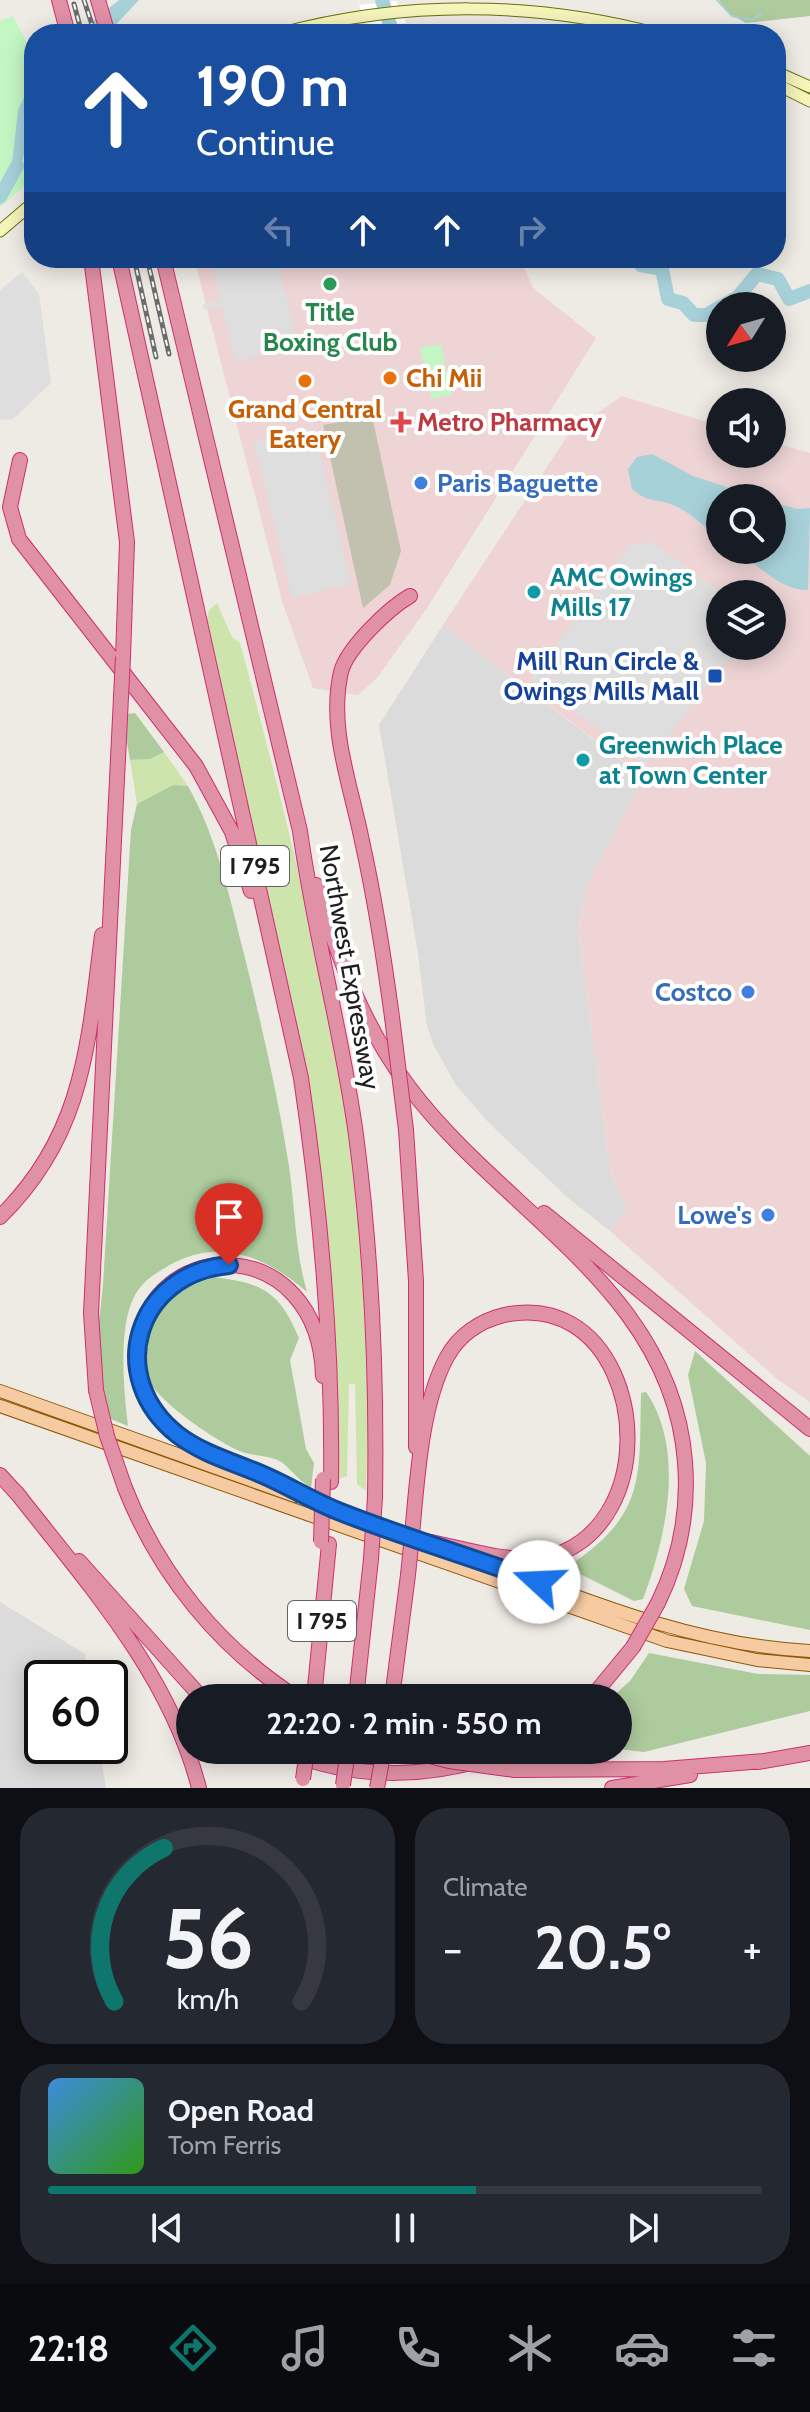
<!DOCTYPE html>
<meta charset="utf-8">
<style>
:root{--surface:#171b24;--page:#242831;--text:#f1f3f6;--muted:#9ea1a6;--line:#363941;--accent:#0f766e}
body{margin:0;font-family:Cabin,sans-serif;background:var(--page);color:var(--text);height:100vh;display:flex;flex-direction:column;font-size:30px;white-space:nowrap}
*{box-sizing:border-box;margin:0}
p{font-size:26px;color:var(--muted)}
.icon{flex:none;width:44px;height:44px;fill:none;stroke:currentColor;stroke-width:2;stroke-linecap:round;stroke-linejoin:round}
.map{position:relative;height:1788px;overflow:hidden}
.sheet{display:flex;flex-direction:column;gap:20px;padding:20px;background:#0d0f14;flex:1}
.sheet>*{flex:none}
.banner{position:absolute;left:24px;top:24px;width:762px;height:244px;border-radius:32px;box-shadow:0 4px 20px #0003;background:#1a4fa0;color:#fff;overflow:hidden}
.needle{width:52px;rotate:233deg}
.tools{position:absolute;left:706px;top:292px;display:grid;gap:16px}
.tools a{display:grid;place-items:center;width:80px;height:80px;border-radius:50%;background:var(--surface);box-shadow:0 4px 20px #0003;font-size:40px}
.speed{position:absolute;left:24px;top:1660px;display:flex;gap:16px;font-size:40px;font-weight:700;text-align:center}
.speed>*{display:grid;place-content:center;width:104px;height:104px;border-radius:50%;background:var(--surface);box-shadow:0 4px 20px #0003;line-height:1}
.speed .limit{border:4px solid #111;border-radius:12px;background:#fff;color:#111}
.pin{position:absolute;display:grid;place-items:center;width:68px;height:68px;color:#fff;margin:-82px -34px;border-radius:50% 50% 50% 0;rotate:-45deg;box-shadow:0 0 8px #0007}
.pin .icon{rotate:45deg}
.me{position:absolute;width:88px;margin:-44px;rotate:290deg;stroke-linejoin:round;filter:drop-shadow(0 0 6px #0008)}
.turn{display:flex;align-items:center;gap:28px;height:168px;padding:0 40px;font-size:36px}
.turn .icon{width:104px;height:104px;stroke-width:2.5}
.turn b{display:block;font-size:56px;line-height:68px}
.lanes{display:flex;align-items:center;height:76px;padding:0 40px;background:#0003;justify-content:center;gap:40px;direction:ltr}
.lanes .off{opacity:.35}
.big{font-size:60px;font-weight:700;line-height:1.1}
.sheet .card{flex:1;display:flex;flex-direction:column;justify-content:center;gap:12px;min-width:0;padding:0 28px;border-radius:32px;background:var(--page)}
.sheet .dial{align-items:center;gap:0}
.dial svg{height:208px;overflow:visible;fill:none;stroke:var(--line);stroke-width:7;stroke-linecap:round;text-anchor:middle}
.dial text{fill:var(--text);stroke:none}
.song{display:flex;align-items:center;gap:24px}
.cover{width:96px;height:96px;border-radius:12px;background:linear-gradient(135deg,hsl(210 70% 55%),hsl(110 70% 35%))}
.played{height:8px;border-radius:4px;background:linear-gradient(90deg,var(--accent) 60%,var(--line) 60%)}
.keys{display:flex;justify-content:space-around;direction:ltr}
.heat{display:flex;justify-content:space-between;align-items:center;font-size:44px;direction:ltr}
.sheet .tiles{flex:1;display:grid;gap:20px;grid-template-columns:1fr 1fr}
.card:last-child{grid-column:span 2}
.trip{position:absolute;left:176px;top:1684px;width:456px;height:80px;border-radius:40px;background:var(--surface);box-shadow:0 4px 20px #0003;font-weight:700;line-height:80px;text-align:center}
.dock{display:flex;height:128px;justify-content:space-around;align-items:center;background:#090b0e;color:var(--muted)}
.dock .icon{width:56px;height:56px}
.dock .selected{color:var(--accent)}
.dock b{font-size:36px;color:var(--text)}
.map>svg:first-child{display:block}
</style>
<div class="map">
<svg width="810" height="1788" viewBox="0 0 810 1788">
<rect width="100%" height="100%" fill="#eeeae4"/>
<path fill="#dcdbdb" d="M443 625 644 778 589 880 578 929 611 1174 627 1210 610 1231 567 1197 489 1123 456 1085 434 1046 427 1026 418 953 379 725Z
M0 1602 85 1654 88 1678H42V1746H99L106 1788H0Z"/>
<path fill="#eed4d5" fill-rule="evenodd" d="M194 258H520L533 288 596 338 427 608 377 678 358 695 313 688 283 604Z
M622 396 720 426V454H772V442L810 453V1402L776 1378 610 1231 627 1210 611 1174 578 929 589 880 644 777 443 625 570 432ZM720 498H772V550H720ZM720 594H772V646H720Z"/>
<path fill="#c2c1b0" d="M372 416 401 551 390 585 363 608 323 425Z"/>
<path fill="#cde5ad" d="M217 603 232 637 240 643C284 805 324 969 351 1134 370 1251 370 1372 366 1491L357 1484 355 1384H349L347 1476 337 1480 335 1343 287 990 207 619 209 610Z
M164 752 188 786 173 785 137 804 130 760 150 759Z"/>
<path fill="#adcb9c" d="M719 0H810V16L746 23 727 12Z
M135 713 164 752 150 759 130 760 126 737 128 714Z
M173 785 188 786C218 840 230 899 245 958 262 1027 278 1096 289 1166 295 1208 295 1251 307 1292 267 1257 218 1236 168 1266 153 1275 141 1282 133 1299 118 1331 124 1392 128 1426L106 1417 97 1340 103 1285 131 830 137 804Z
M215 1277C265 1284 279 1292 299 1338L290 1360 306 1449 314 1463 311 1488C300 1481 293 1472 284 1464 272 1454 251 1457 237 1450 211 1437 142 1393 141 1362 141 1353 146 1340 149 1332 162 1299 182 1287 215 1277Z
M695 1351 810 1456V1630L692 1606 684 1589 704 1521 706 1463 688 1375Z
M646 1392C686 1450 666 1538 643 1599L634 1601 578 1573 570 1565C647 1514 639 1475 641 1393Z
M649 1653 758 1674 810 1675V1711L644 1752 618 1749V1698H611L630 1681Z"/>
<path fill="#c4f6c4" d="M13 16 34 57V178L0 207V21Z
M441 344 452 395 432 399 420 348Z"/>
<path fill="#dedede" d="M211 258H277L298 348 235 362 222 307 204 310 203 304 220 300Z
M22 272 39 294 51 383 13 419 5 420 0 419V290Z
M314 428 351 583 292 598 254 442Z
M650 540 722 594 720 646H745L719 669 646 765 531 678 632 543 646 545Z"/>
<path fill="#a7d1d9" d="M119 0H139L107 34H76Z
M34 76C34 110 28 145 17 178L10 182 18 110Z
M652 454 693 476 759 498H720V541C705 527 692 513 673 505 657 498 649 504 632 489L628 469 637 457Z
M772 502 797 509 810 508 808 590C779 591 759 564 735 550H772Z"/>
<path fill="#fff" d="M396 1 406 23 368 28 359 5Z"/>
<g fill="none" stroke-linecap="round" stroke-linejoin="round">
<path stroke="#a7d1d9" stroke-width="2" d="M717 0 732 16 753 20 761 14"/>
<path stroke="#a7d1d9" stroke-width="14" d="M382 0 393 34
M0 197 17 166
M640 258 641 265 662 269 668 299 683 303 694 315H707L720 307
M722 306 738 297 757 274 778 279 789 299 810 291"/>
<defs>
<path id="secondary" d="M279 34C404 0 534 1 658 34
M776 72 810 87
M776 84 810 101
M0 231 34 202"/>
<path id="primary" d="M0 1391 295 1496
M0 1406 667 1641 757 1660 810 1665
M332 1509 435 1544
M464 1554C576 1596 689 1645 810 1651"/>
<path id="highway" d="M59 0 68 34
M98 0 108 34
M91 258 127 542 123 657
M119 258 301 1078C321 1213 333 1346 331 1482
M163 258 300 831C314 933 342 1032 356 1135 372 1256 377 1376 375 1497
M20 460 10 507 19 539 196 766 232 832 251 891
M316 885C338 958 363 1026 409 1087 503 1213 672 1289 685 1462 689 1512 680 1558 658 1603
M392 1017C384 958 375 899 362 841 351 785 328 729 341 672 347 648 389 608 410 596
M406 1130 416 1281V1447
M544 1213 810 1429
M0 1217C84 1135 88 1044 102 935
M323 1376C319 1233 148 1232 137 1350 135 1379 147 1407 168 1427 194 1452 229 1460 260 1474 287 1485 312 1498 338 1511
M96 1390 91 1313 121 697
M0 1475 21 1498
M125 1488C159 1574 219 1648 297 1698
M16 1492C87 1583 170 1674 199 1788
M412 1535C417 1482 421 1404 447 1357 459 1335 480 1321 504 1315 611 1292 654 1429 611 1507 596 1534 572 1554 540 1558 502 1562 462 1548 426 1541
M79 1561 202 1698
M314 1698 329 1544
M356 1698 371 1559
M392 1698 408 1575
M591 1698 633 1647
M283 1750C355 1782 438 1779 510 1750
M758 1762 810 1753
M515 1770 664 1769 764 1761
M612 1788 690 1775"/>
</defs>
<use href="#secondary" stroke="#6a6e0c" stroke-width="13"/>
<use href="#primary" stroke="#8e5909" stroke-width="14"/>
<use href="#highway" stroke="#ce2f71" stroke-width="16"/>
<use href="#secondary" stroke="#f5f4bb" stroke-width="11"/>
<use href="#primary" stroke="#f6cba2" stroke-width="12"/>
<use href="#highway" stroke="#e191a5" stroke-width="14"/>
<defs>
<path id="rail" d="M84 0 95 34
M74 4 82 34
M134 258 156 357
M147 258 169 354"/>
</defs>
<use href="#rail" stroke="#6c6c6c" stroke-width="5"/>
<use href="#rail" stroke="#fff" stroke-width="2" stroke-dasharray="6" stroke-linecap="butt"/>
<defs>
<path id="highway-bridge" d="M121 697 123 657
M392 1017 406 1130
M96 1390 107 1436 125 1488
M321 1542 323 1479
M371 1559 375 1497
M408 1575 412 1535
M633 1647 658 1603
M407 1750 449 1761 515 1770
M303 1779 307 1750
M343 1785 348 1750
M377 1788 384 1750"/>
</defs>
<use href="#highway-bridge" stroke="#ce2f71" stroke-width="16" stroke-linecap="butt"/>
<use href="#highway-bridge" stroke="#e191a5" stroke-width="14"/>
</g>
<g fill="none" stroke-linecap="round" stroke-linejoin="round">
<defs>
<path id="route" d="M229 1265C136 1273 104 1377 178 1435 203 1454 233 1462 261 1474 287 1485 311 1500 338 1511 403 1537 472 1557 539 1582"/>
</defs>
<use href="#route" stroke="#114b97" stroke-width="20"/>
<use href="#route" stroke="#1a73e8" stroke-width="14"/>
</g>
<circle fill="#2e9e5b" stroke="#fff" stroke-width="3" cx="330" cy="284" r="8"/>
<g fill="#e8710a" stroke="#fff" stroke-width="3">
<circle cx="390" cy="378" r="8"/>
<circle cx="305" cy="381" r="8"/>
</g>
<path fill="#e0444e" stroke="#fff" stroke-width="3" d="M397 410h8v8h8v8h-8v8h-8v-8h-8v-8h8z"/>
<g fill="#3f7fe0" stroke="#fff" stroke-width="3">
<circle cx="421" cy="483" r="8"/>
<circle cx="748" cy="992" r="8"/>
<circle cx="768" cy="1215" r="8"/>
</g>
<g fill="#0f9aa8" stroke="#fff" stroke-width="3">
<circle cx="534" cy="592" r="8"/>
<circle cx="583" cy="760" r="8"/>
</g>
<rect fill="#1a4fb4" stroke="#fff" stroke-width="3" x="707" y="668" width="16" height="16" rx="4"/>
<g text-anchor="middle" stroke-width="8" stroke-linejoin="round" paint-order="stroke">
<g fill="#fff" stroke="#626262" stroke-width="2">
<rect x="221" y="846" width="68" height="40" rx="6"/>
<rect x="288" y="1601" width="68" height="40" rx="6"/>
</g>
<g font-size="24" font-weight="bold" fill="#1e1e1e">
<text x="255" y="874">I 795</text>
<text x="322" y="1629">I 795</text>
</g>
<g font-size="26" font-weight="bold" fill="#27864d" stroke="#fff">
<text x="330" y="321">Title<tspan x="330" dy="30">Boxing Club</tspan></text>
</g>
<g font-size="26" font-weight="bold" fill="#c56008" stroke="#fff" text-anchor="start">
<text x="406" y="387">Chi Mii</text>
<text x="305" y="418" text-anchor="middle">Grand Central<tspan x="305" dy="30">Eatery</tspan></text>
</g>
<g font-size="26" font-weight="bold" fill="#be3a42" stroke="#fff" text-anchor="start">
<text x="417" y="431">Metro Pharmacy</text>
</g>
<g font-size="26" font-weight="bold" fill="#366cbe" stroke="#fff" text-anchor="end">
<text x="437" y="492" text-anchor="start">Paris Baguette</text>
<text x="732" y="1001">Costco</text>
<text x="752" y="1224">Lowe's</text>
</g>
<g font-size="26" font-weight="bold" fill="#0d838f" stroke="#fff" text-anchor="start">
<text x="550" y="586">AMC Owings<tspan x="550" dy="30">Mills 17</tspan></text>
<text x="599" y="754">Greenwich Place<tspan x="599" dy="30">at Town Center</tspan></text>
</g>
<g font-size="26" font-weight="bold" fill="#164399" stroke="#fff" text-anchor="end">
<text x="699" y="670">Mill Run Circle &amp;<tspan x="699" dy="30">Owings Mills Mall</tspan></text>
</g>
<g font-size="26" fill="#1e1e1e" stroke="#fff">
<text transform="translate(350 967) rotate(80)" y="9">Northwest Expressway</text>
</g>
</g>
</svg>
<div class="tools">
<a><svg class="needle" viewBox="-14 -14 28 28"><path d="M0-13l5 13h-10z" fill="#e53935"/><path d="M0 13l5-13h-10z" fill="#9ea1a6"/></svg></a>
<a><svg class="icon" aria-label="sound" viewBox="0 0 24 24"><path d="M4 9h4l5-4v14l-5-4H4zM17 9q2 3 0 6"/></svg></a>
<a><svg class="icon" aria-label="search" viewBox="0 0 24 24"><circle cx="10" cy="10" r="6"/><path d="M15 15l6 6"/></svg></a>
<a><svg class="icon" aria-label="layers" viewBox="0 0 24 24"><path d="M12 4l9 5-9 5-9-5zM3 14l9 5 9-5"/></svg></a>
</div>
<div class="speed"><div class="limit">60</div></div>
<div class="pin" style="left:229px;top:1265px;background:#d93025"><svg class="icon" aria-label="arrive" viewBox="0 0 24 24"><path d="M6 21V4h12l-3 4 3 4H6"/></svg></div>
<svg class="me" style="left:539px;top:1582px" viewBox="-20 -20 40 40"><circle r="19" fill="#fff"/><path d="M0-13L10 11 0 6-10 11z" fill="#1a73e8"/></svg>
<div class="trip">22:20 · 2 min · 550 m</div>
<div class="banner">
<div class="turn"><svg class="icon" aria-label="ahead" viewBox="0 0 24 24"><path d="M12 20V5M6 11l6-6 6 6"/></svg><div><b>190 m</b>Continue</div></div>
<div class="lanes"><svg class="icon off" aria-label="left" viewBox="0 0 24 24"><path d="M17 20v-9H6M10 6l-5 5 5 5"/></svg><svg class="icon" aria-label="ahead" viewBox="0 0 24 24"><path d="M12 20V5M6 11l6-6 6 6"/></svg><svg class="icon" aria-label="ahead" viewBox="0 0 24 24"><path d="M12 20V5M6 11l6-6 6 6"/></svg><svg class="icon off" aria-label="right" viewBox="0 0 24 24"><path d="M7 20v-9h11M14 6l5 5-5 5"/></svg></div>
</div>
</div>
<section class="sheet">
<div class="tiles">
<div class="card dial"><svg viewBox="0 0 100 80">
<path d="M14 69A42 42 0 1 1 86 69"/>
<path d="M14 69A42 42 0 0 1 33 10" stroke="#0f766e"/>
<text x="50" y="56" font-size="32" font-weight="700">56</text>
<text x="50" y="72" font-size="11">km/h</text>
</svg></div>
<div class="card"><p>Climate</p>
<div class="heat"><a>−</a><b class="big">20.5°</b><a>+</a></div>
</div>
<div class="card">
<div class="song"><i class="cover"></i><div><b>Open Road</b><p>Tom Ferris</p></div></div>
<div class="played"></div>
<div class="keys"><svg class="icon" aria-label="previous" viewBox="0 0 24 24"><path d="M18 5L8 12l10 7zM5 5v14"/></svg><svg class="icon" aria-label="pause" viewBox="0 0 24 24"><path d="M8 5v14M16 5v14"/></svg><svg class="icon" aria-label="next" viewBox="0 0 24 24"><path d="M6 5l10 7-10 7zM19 5v14"/></svg></div>
</div>
</div>
</section>
<nav class="dock">
<b>22:18</b>
<svg class="icon selected" aria-label="directions" viewBox="0 0 24 24"><path d="M12 3l9 9-9 9-9-9zM9 14v-3h6M13 9l2 2-2 2"/></svg>
<svg class="icon" aria-label="music" viewBox="0 0 24 24"><path d="M9 18V5l10-2v13"/><circle cx="6" cy="18" r="3"/><circle cx="16" cy="16" r="3"/></svg>
<svg class="icon" aria-label="phone" viewBox="0 0 24 24"><path d="M5 4h4l2 5-3 2q2 4 5 5l2-3 5 2v4C11 20 4 13 5 4z"/></svg>
<svg class="icon" aria-label="climate" viewBox="0 0 24 24"><path d="M12 3v18M4 7l16 10M4 17L20 7"/></svg>
<svg class="icon" aria-label="car" viewBox="0 0 24 24"><path d="M5 17H2v-5l4-1 3-4h7l3 4 3 1v5h-3M9 17h6M6 11h13"/><circle cx="7" cy="17" r="2"/><circle cx="17" cy="17" r="2"/></svg>
<svg class="icon" aria-label="filters" viewBox="0 0 24 24"><path d="M4 7h16M4 17h16"/><circle cx="9" cy="7" r="2"/><circle cx="15" cy="17" r="2"/></svg>
</nav>
